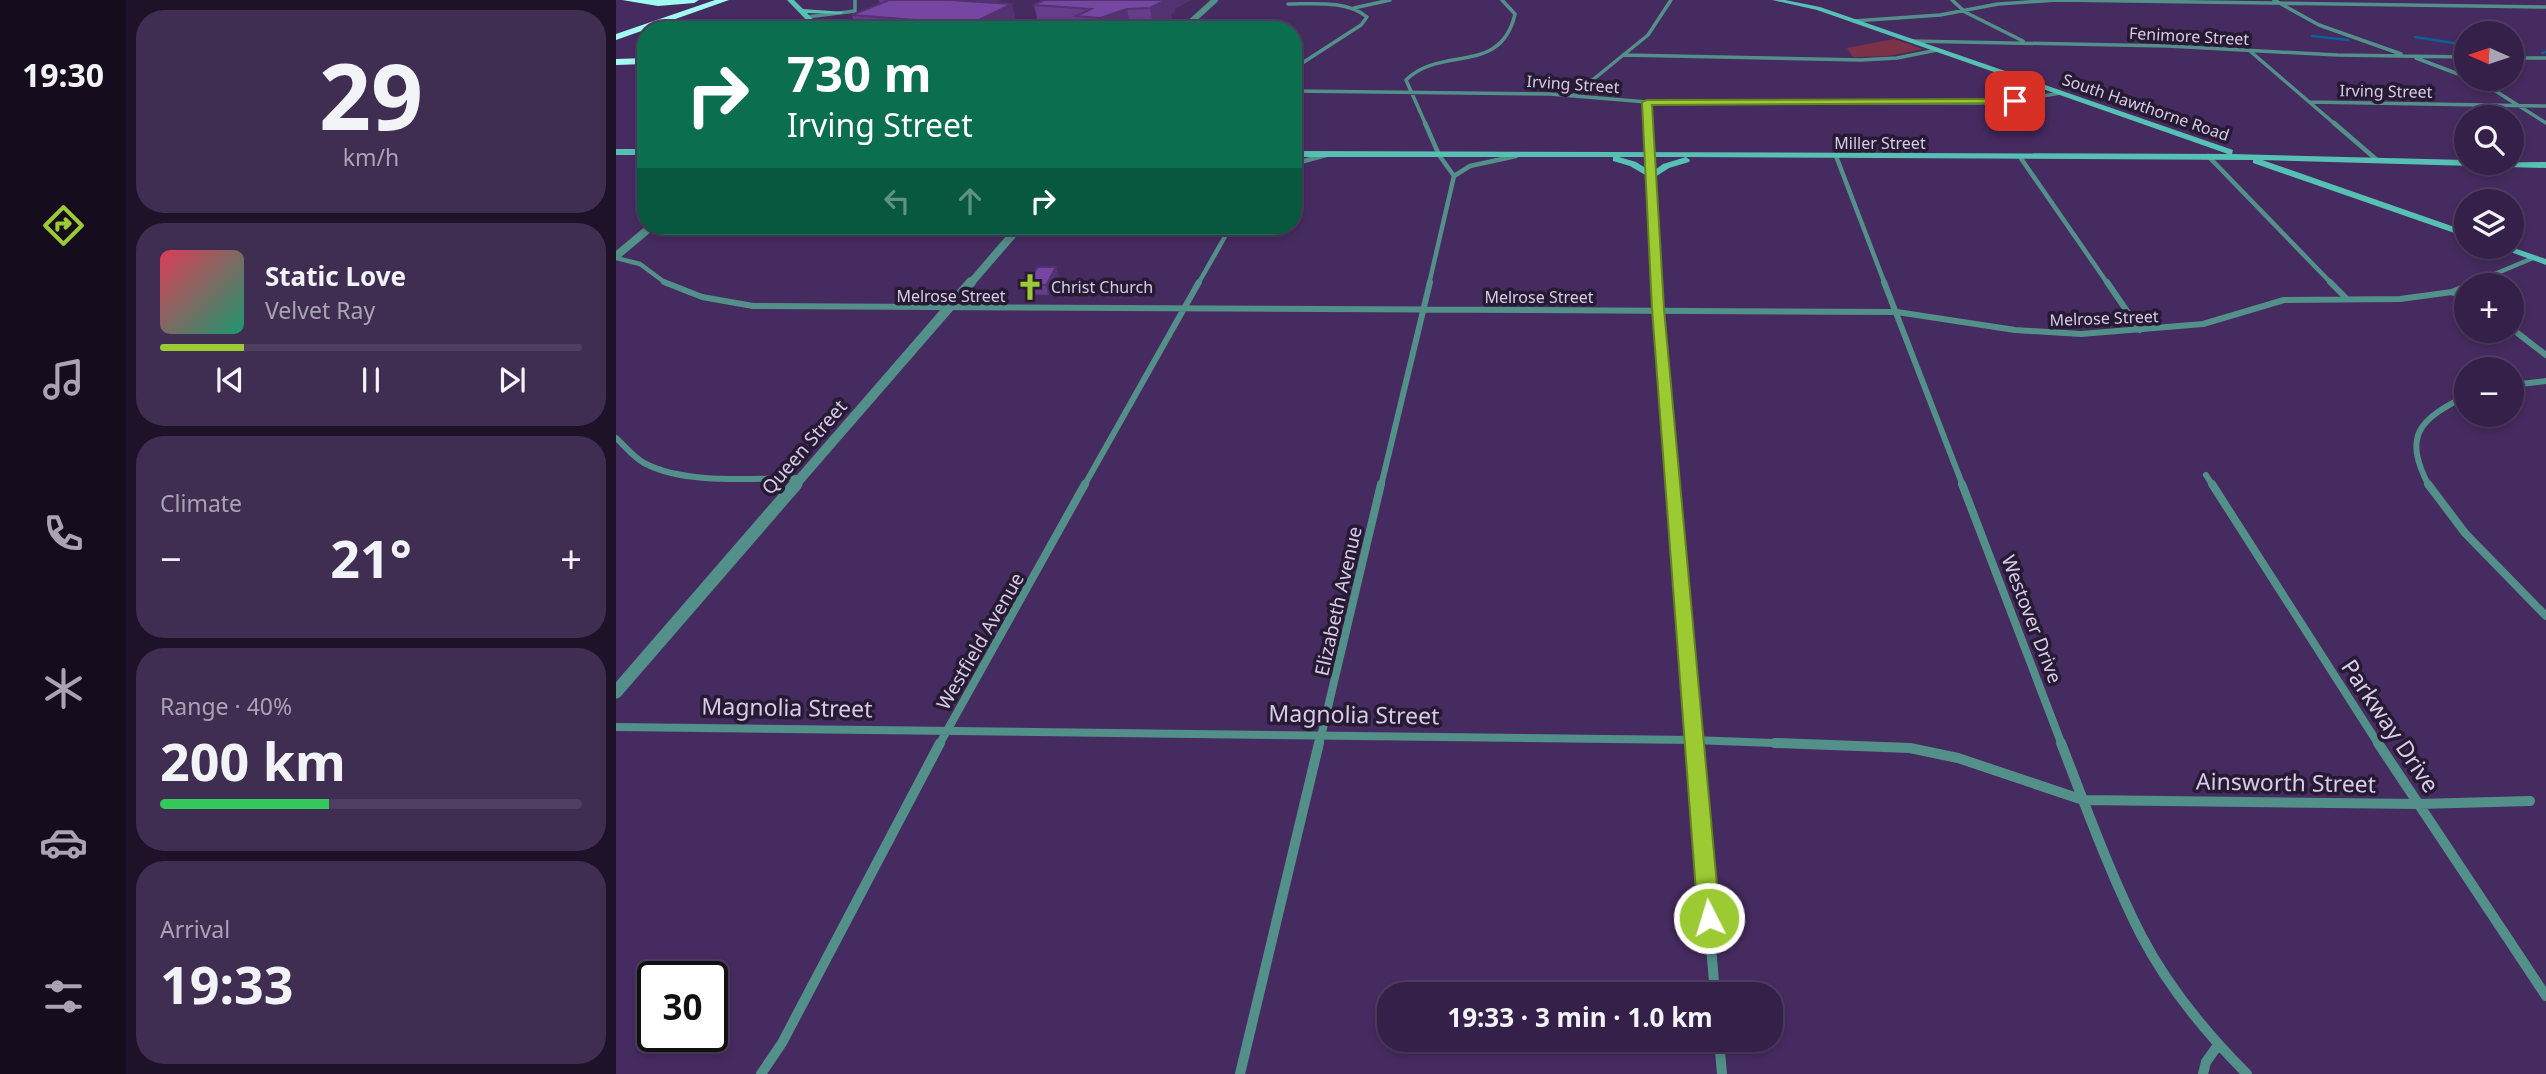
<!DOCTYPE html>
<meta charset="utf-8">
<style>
:root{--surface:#342048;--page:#3f2d52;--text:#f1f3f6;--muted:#a9a3b4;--line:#4e3e60;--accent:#9cca32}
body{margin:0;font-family:"Noto Sans",sans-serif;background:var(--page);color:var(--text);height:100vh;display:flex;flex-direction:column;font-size:26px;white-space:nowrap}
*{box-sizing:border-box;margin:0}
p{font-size:23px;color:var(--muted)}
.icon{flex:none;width:38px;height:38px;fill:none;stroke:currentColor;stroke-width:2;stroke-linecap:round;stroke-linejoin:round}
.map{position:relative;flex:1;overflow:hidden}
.drawer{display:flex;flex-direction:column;gap:10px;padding:10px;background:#1d1228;width:490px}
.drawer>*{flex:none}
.guide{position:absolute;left:21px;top:21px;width:665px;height:214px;border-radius:28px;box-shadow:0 4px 10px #0003,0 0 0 2px var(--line);background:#0b6e4f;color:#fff;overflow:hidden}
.needle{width:46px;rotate:273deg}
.controls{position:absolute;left:1838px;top:21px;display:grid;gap:14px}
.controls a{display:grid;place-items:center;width:70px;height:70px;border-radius:50%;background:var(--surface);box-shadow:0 4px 10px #0003,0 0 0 2px var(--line);font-size:35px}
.speed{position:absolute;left:21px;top:961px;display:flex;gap:14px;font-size:35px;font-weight:700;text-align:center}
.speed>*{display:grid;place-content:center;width:91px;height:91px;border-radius:50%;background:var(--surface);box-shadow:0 4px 10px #0003,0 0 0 2px var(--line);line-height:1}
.speed .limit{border:4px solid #111;border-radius:10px;background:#fff;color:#111}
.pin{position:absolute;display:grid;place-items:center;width:60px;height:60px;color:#fff;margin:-30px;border-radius:14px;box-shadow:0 4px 10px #0006}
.me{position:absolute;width:77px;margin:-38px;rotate:355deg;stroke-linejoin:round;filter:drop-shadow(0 0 5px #0008)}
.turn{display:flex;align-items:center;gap:24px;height:147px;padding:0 35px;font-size:32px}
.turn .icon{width:91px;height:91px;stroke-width:2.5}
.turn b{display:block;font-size:49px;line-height:60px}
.lanes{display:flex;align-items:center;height:66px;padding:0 35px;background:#0003;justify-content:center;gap:35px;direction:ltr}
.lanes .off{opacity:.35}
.big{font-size:52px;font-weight:700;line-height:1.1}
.drawer .tile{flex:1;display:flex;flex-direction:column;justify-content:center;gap:10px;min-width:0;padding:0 24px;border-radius:28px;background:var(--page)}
.drawer .dial{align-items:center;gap:0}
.dial b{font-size:91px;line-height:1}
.song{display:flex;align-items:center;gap:21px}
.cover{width:84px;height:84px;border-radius:10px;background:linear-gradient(135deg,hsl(350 70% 55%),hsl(160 70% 35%))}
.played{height:7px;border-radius:4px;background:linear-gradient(90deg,var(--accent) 20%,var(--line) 20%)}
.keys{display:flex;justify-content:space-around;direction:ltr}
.heat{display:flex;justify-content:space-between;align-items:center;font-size:38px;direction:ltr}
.charge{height:10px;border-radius:5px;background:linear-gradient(90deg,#34c759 40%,var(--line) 0)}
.trip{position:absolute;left:761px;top:982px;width:406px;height:70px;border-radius:28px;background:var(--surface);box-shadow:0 4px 10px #0003,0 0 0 2px var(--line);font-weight:700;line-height:70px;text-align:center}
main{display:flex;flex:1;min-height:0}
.dock{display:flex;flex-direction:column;width:126px;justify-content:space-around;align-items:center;background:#150d1d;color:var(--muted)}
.dock .icon{width:49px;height:49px}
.dock .on{color:var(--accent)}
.dock b{font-size:32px;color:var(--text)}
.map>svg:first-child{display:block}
</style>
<main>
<nav class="dock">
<b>19:30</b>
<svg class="icon on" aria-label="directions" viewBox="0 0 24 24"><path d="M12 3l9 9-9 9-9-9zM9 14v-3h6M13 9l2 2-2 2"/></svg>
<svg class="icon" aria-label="music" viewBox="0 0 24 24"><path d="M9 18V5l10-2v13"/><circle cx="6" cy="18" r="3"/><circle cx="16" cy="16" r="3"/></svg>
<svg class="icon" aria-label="phone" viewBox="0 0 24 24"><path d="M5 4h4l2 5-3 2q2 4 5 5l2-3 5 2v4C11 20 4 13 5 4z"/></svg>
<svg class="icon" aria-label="climate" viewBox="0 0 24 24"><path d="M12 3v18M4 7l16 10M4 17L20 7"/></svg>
<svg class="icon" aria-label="car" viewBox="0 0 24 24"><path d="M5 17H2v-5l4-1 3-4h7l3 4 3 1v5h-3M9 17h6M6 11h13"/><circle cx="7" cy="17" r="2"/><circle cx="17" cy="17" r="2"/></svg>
<svg class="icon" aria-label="filters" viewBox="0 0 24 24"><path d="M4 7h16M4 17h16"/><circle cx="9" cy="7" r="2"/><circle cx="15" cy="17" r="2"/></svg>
</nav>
<section class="drawer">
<div class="tile dial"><b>29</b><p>km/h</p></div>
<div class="tile">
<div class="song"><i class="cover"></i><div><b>Static Love</b><p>Velvet Ray</p></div></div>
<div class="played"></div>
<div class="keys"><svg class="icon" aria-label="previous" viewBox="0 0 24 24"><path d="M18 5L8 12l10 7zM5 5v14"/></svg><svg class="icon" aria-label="pause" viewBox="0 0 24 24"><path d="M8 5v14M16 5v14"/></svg><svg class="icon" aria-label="next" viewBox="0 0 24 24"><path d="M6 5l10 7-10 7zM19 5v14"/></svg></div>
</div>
<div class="tile"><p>Climate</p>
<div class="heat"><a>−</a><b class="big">21°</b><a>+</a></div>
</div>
<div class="tile"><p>Range · 40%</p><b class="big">200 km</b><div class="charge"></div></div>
<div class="tile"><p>Arrival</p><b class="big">19:33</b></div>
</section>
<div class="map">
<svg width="1930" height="1074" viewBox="0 0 1930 1074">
<rect width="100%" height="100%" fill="#462b60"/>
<path fill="#7c3347" d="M1278 39 1307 49 1272 56 1237 57 1231 48Z"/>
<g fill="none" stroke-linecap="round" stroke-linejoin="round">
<path stroke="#0b6099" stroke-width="2.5" d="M1696 36 1732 40
M1799 37 1850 45
M1895 53 1908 52
M1926 53 1930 52"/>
<path stroke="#529089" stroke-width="3.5" d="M1336 0 1349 12 1407 41
M1658 0 1703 25 1785 54
M672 4C698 4 730 0 751 17L745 25 677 69
M738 8 774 0
M191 17 239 11V0
M1238 21 1324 15 1382 4 1441 0 1930 7
M1295 41 1552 46 1721 55 1850 57
M1634 51 1720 125
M1007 55 1245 60 1281 58 1321 50
M1800 58 1850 77
M1895 58H1930
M1854 79 1878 90 1930 123
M677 91 934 94 1031 102 1363 103 1399 101 1444 93
M958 95 1032 35 1055 0
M1031 102 1032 125
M1693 102 1930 106
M810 125 790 80C826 45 885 76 899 14L886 0"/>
<path stroke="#529089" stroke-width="4.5" d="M809 123 823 155 838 176 813 284
M1032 123 1041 284
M1718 123 1761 160
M1220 156 1269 284
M1592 156 1716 284
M1404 157 1492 284
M677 164 710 155
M838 176 854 166 900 156
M0 258 24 264 51 284
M582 284 615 226
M1855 284 1917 258"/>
<path stroke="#529089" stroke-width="6" d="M48 282 86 297 137 306 1281 312 1399 330 1465 334 1587 324 1668 300 1784 299 1836 292 1850 286
M1041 282 1057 486
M1268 282 1347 486
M1491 282 1524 330
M1714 282 1731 299
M1852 285 1859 282
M1836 292 1850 299
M1895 328 1930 355
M1895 385 1930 381
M0 438C9 446 17 457 28 463 69 485 138 478 183 478
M1590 475 1597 486
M468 486 583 282
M765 486 814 282
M1813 486C1786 435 1804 419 1850 396"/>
<path stroke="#529089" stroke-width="8" d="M1057 484 1078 745
M1346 484 1446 745
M1596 484 1763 745
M1812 484 1849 533 1930 616
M0 727 1077 740 1207 745
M323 745 469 484
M703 745 765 484"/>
<path stroke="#529089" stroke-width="10" d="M1078 743 1099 994
M1159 743 1294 748 1342 758 1467 800 1803 804 1914 801
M1445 743C1470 807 1494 874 1525 935 1552 987 1590 1033 1631 1074
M1762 743 1930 996
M1103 1040 1106 1074
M145 1074 166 1043 324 743
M624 1074 703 743
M1587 1074 1590 1062 1602 1045"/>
<path stroke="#529089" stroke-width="6" d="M566 30 599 0"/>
<path stroke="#529089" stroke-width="8" d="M0 256 36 226
M354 284 404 226"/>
<path stroke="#529089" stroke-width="10" d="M178 486 355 282"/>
<path stroke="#529089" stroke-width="13" d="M0 692 180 484"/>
<path fill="#57c0b5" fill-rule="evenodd" d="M171 0H178L187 9 228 12 225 14 191 13 207 30H200Z
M1156 0H1169L1204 7 1617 150 1616 154 1850 160V163L1930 162V168L1646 160 1850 231V237L1637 163V160L1070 157 1074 160 1073 162 1053 168 1036 179 1014 166 997 161V157H677V151L1612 154 1201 10ZM1003 157H1070L1047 164 1036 172 1020 162Z
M0 149H30V155H0Z
M1881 247H1895L1930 259V265Z"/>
<path fill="#a2fbf0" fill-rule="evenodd" d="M6 0H83L78 3 42 6Z
M99 0H113L0 40V34Z
M30 58V64L0 65V59Z"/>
</g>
<path fill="#653d8b" d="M262 0H386L379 3 401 25 393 30H240L236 15 265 3Z
M418 5 559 9V11L555 14 556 20 538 30H463L423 26Z
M440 267 443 277 432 295 411 294 409 284Z"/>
<path fill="#533271" d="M334 0H386L340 21Z
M549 0H575L559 9V11L555 14 556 20 538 30 534 8Z
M396 4 401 25 393 30H340L338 23Z
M511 9 515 30H487L484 18Z
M440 267 443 277 432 295 430 285Z"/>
<path fill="#7647a2" stroke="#533271" stroke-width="2" d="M270 0H334L396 4 363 20 338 23 236 15 271 1Z
M428 0H550L534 8 511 9 484 18 460 16 475 9 418 5Z
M422 267H440L430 285 409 284Z"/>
<path fill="#9cca32" stroke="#658320" stroke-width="2" d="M1399 99H1403V103L1036 105 1048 309 1104 918 1101 924 1093 927 1085 924 1082 918 1036 309 1026 102 1031 100Z"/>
<defs>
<symbol id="church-bare" viewBox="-9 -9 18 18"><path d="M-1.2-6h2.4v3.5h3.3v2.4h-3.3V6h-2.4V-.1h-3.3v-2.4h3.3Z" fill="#9cca32" stroke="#271b33" stroke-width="2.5" paint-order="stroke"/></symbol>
</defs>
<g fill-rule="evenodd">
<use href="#church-bare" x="395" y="268" width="38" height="38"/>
</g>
<g text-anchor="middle" stroke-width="7" stroke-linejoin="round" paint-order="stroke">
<g font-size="16" fill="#d9caea" stroke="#271b33">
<text transform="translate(1573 36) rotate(3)" y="6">Fenimore Street</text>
<text transform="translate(957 84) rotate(4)" y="6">Irving Street</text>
<text transform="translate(1770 91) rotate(1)" y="6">Irving Street</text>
<text transform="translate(1530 107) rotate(19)" y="6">South Hawthorne Road</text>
<text x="1264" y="149">Miller Street</text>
<text x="335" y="302">Melrose Street</text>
<text x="923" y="303">Melrose Street</text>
<text transform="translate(1488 318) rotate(-2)" y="6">Melrose Street</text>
</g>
<g font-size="16" fill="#d9caea" stroke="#271b33" text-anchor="start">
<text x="435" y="293">Christ Church</text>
</g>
<g font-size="19" fill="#d9caea" stroke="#271b33">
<text transform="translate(188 447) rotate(-49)" y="7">Queen Street</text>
<text transform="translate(722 601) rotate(-77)" y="7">Elizabeth Avenue</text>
<text transform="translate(1416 619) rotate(69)" y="7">Westover Drive</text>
<text transform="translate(364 641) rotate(-60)" y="7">Westfield Avenue</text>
</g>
<g font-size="23" fill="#d9caea" stroke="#271b33">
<text transform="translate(171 708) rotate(1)" y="8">Magnolia Street</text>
<text transform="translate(738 715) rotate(1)" y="8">Magnolia Street</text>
<text transform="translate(1774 726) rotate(56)" y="8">Parkway Drive</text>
<text transform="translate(1670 783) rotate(1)" y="8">Ainsworth Street</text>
</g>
</g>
</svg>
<div class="controls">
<a><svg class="needle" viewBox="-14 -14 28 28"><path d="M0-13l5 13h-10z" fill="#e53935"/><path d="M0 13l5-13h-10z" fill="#a9a3b4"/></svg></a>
<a><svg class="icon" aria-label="search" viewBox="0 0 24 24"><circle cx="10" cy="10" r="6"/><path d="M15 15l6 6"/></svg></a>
<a><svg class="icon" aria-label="layers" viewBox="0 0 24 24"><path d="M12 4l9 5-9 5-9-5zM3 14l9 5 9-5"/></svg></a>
<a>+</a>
<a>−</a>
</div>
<div class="speed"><div class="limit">30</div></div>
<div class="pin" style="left:1399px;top:101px;background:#d93025"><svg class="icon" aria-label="arrive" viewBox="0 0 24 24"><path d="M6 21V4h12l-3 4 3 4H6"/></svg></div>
<svg class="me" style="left:1093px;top:918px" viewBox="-20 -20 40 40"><circle r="17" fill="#9cca32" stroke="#fff" stroke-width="3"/><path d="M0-11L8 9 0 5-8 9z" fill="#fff"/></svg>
<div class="trip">19:33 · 3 min · 1.0 km</div>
<div class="guide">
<div class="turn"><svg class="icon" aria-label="right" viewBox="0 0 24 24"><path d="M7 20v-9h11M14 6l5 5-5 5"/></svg><div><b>730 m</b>Irving Street</div></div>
<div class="lanes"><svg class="icon off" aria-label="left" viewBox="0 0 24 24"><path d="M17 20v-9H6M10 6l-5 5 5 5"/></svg><svg class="icon off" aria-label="ahead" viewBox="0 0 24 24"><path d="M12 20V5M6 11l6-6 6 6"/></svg><svg class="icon" aria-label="right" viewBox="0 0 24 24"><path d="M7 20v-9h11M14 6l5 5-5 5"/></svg></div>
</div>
</div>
</main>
